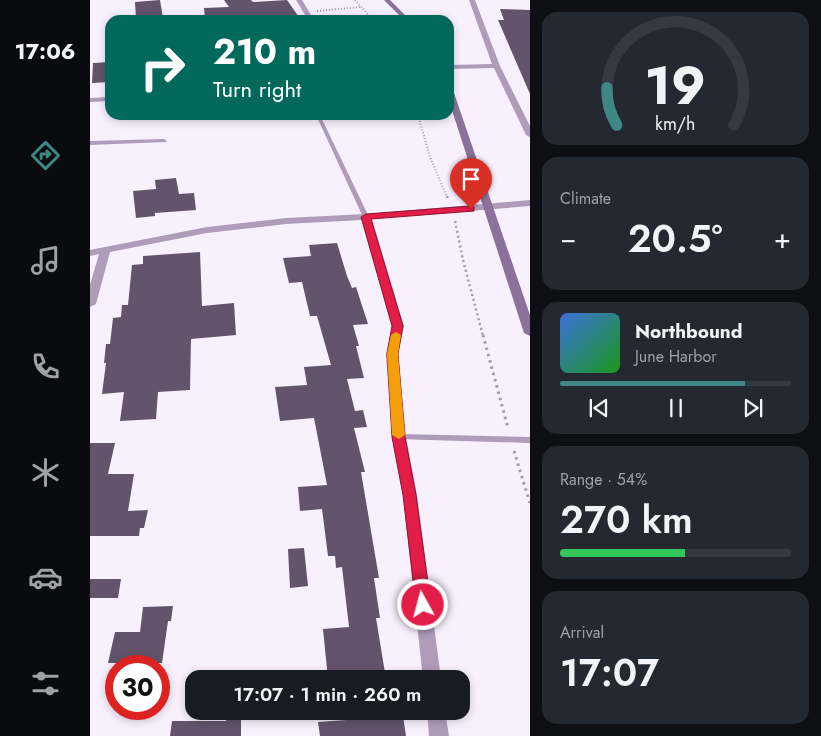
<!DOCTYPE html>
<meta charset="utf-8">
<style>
:root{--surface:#171b24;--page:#242831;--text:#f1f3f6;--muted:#9ea1a6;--line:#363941;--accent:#3f8785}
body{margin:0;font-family:Jost,sans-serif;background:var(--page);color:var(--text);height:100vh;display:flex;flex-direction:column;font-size:19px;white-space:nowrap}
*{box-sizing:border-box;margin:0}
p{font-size:16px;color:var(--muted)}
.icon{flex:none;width:28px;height:28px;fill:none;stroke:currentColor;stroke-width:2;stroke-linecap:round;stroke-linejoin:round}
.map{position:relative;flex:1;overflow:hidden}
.drawer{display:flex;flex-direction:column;gap:12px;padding:12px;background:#0d0f14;width:291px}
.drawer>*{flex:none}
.guide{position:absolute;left:15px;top:15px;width:349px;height:105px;border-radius:15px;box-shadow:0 2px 8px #0003;background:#00695c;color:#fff;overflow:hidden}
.speed{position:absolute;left:15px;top:655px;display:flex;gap:10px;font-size:25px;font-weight:700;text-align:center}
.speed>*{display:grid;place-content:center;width:65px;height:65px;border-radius:50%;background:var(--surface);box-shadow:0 2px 8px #0003;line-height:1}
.speed .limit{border:8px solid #d22;background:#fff;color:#111}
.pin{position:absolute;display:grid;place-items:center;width:42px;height:42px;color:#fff;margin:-51px -21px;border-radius:50% 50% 50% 0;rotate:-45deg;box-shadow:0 0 5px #0007}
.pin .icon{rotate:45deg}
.me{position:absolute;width:55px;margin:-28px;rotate:353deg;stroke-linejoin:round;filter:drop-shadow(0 0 4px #0008)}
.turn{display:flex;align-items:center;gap:18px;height:105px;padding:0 25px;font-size:22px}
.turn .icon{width:65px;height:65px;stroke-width:2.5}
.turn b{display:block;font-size:35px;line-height:42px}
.big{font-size:38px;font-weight:600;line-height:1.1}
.drawer .tile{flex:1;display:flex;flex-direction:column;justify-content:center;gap:8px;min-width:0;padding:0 18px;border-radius:15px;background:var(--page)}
.drawer .dial{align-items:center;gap:0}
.dial svg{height:130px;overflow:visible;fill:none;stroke:var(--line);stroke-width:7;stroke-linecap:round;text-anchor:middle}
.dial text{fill:var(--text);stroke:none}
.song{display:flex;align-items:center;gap:15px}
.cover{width:60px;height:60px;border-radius:8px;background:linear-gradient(135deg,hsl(220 70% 55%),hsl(120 70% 35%))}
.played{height:5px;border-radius:2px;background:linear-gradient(90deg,var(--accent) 80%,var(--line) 80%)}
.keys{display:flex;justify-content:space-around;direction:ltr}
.heat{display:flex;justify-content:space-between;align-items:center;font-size:28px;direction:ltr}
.charge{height:8px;border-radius:4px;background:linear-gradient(90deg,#34c759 54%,var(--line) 0)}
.trip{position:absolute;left:95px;top:670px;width:285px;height:50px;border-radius:15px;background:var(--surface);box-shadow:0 2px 8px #0003;font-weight:600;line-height:50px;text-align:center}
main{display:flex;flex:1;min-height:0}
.menu{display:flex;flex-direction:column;width:90px;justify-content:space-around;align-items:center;background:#090b0e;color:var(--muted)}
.menu .icon{width:35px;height:35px}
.menu .selected{color:var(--accent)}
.menu b{font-size:22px;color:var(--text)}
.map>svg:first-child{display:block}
</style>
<main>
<nav class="menu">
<b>17:06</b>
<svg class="icon selected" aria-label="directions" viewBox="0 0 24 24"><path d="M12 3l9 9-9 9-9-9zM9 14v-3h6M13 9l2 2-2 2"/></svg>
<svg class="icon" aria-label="music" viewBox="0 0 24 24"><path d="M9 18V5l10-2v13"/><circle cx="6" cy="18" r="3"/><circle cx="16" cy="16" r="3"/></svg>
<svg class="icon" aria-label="phone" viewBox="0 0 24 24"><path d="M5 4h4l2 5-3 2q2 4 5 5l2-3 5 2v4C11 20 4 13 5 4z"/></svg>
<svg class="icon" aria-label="climate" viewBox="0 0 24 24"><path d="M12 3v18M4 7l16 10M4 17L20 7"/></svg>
<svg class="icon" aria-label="car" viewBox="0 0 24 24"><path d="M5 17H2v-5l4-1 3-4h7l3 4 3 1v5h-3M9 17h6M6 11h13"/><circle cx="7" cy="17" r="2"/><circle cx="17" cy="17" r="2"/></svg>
<svg class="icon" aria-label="filters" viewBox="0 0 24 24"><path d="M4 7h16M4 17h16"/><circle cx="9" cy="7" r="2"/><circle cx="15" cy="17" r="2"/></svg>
</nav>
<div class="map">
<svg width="440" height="736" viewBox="0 0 440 736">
<rect width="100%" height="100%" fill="#f9f0fe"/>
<path fill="#63546b" d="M70 0 73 18 46 19 45 2Z
M134 0H161L163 2 197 0 211 20H115L114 8 139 7Z
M410 9 440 10V94L408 20H414Z
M20 62V82L2 83 3 63Z
M86 178 89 194 104 193 106 210 65 213V216L46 218 43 191 66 189 65 180Z
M247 243 257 276 262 288 266 287 278 324 263 325 269 346H266L274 378 257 379 265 411 273 410 277 427 264 428 275 472H271L289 578H284L290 618H286L296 679H238L233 629 259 627 252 567 246 568 245 556H238L232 509 210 511 208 487 237 485 224 418 190 421 185 387 217 385 214 367 241 365 227 316H220L212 282 199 283 193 258 221 256 219 245Z
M110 252 112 306 144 303 146 335 101 339 100 390 68 392 66 419 30 421 34 392 12 394 16 363H14L16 344H20L23 318 31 317 32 305H38L42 265 53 264V256Z
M0 443H25L18 474H44L38 511 58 510 54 528H50L49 536H0Z
M214 548 218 586 200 588 198 549Z
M0 579H31L28 598H0Z
M83 606 81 621H78L72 663H18L25 632H50L53 607Z
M136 711H151V736H80L82 721H136Z
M313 716 316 736H230L228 722Z"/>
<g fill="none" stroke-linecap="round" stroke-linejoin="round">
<path stroke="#a39ba8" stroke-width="2" stroke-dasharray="1 2" stroke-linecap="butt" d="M265 0 283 20
M227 11 271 7
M328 115 340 157 357 197"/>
<path stroke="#a39ba8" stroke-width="2.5" stroke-dasharray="2 3" stroke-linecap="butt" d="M357 196 358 199
M365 221 373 260 393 336"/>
<path stroke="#a39ba8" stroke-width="3" stroke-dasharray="2.5 4" stroke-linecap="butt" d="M393 335 418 428
M424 451 440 503"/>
<path fill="#ae9cb9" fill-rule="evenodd" d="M226 115H230L279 217 278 218H274L273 217Z
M74 139 77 141 76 142 0 145V141Z
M309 434 440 437V443L306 439 305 437 306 435Z"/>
<path fill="#ae9cb9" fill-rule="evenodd" d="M206 0H212L224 20H218Z
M379 0H385L410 66 440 126V137L436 135 404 68 359 69V65L402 64Z
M20 97V101L0 102V98Z
M440 200V206L282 219 314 326 308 354 316 437 327 495 351 679H333L313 495 302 437 296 354 302 326 272 220 196 224 117 233 20 252 6 304 0 307V285L9 254 0 256V250L117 227 196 218 276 214Z
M337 711H355L359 736H339Z"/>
<path fill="#8c729b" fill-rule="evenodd" d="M294 0H300L320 20H314Z
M359 88 363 90 440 315V336L434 333 359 101Z"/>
</g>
<path fill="#e11d48" stroke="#92132f" d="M381 206 384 207V211L281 219 313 326 308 354 315 437 326 495 341 605 339 610 333 611 328 610 326 605 313 495 302 437 297 354 302 326 271 217 276 214Z"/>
<path fill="#f59e0b" d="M306 332 311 335 308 354 315 435 309 439 302 435 297 354 301 335Z"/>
</svg>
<div class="speed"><div class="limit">30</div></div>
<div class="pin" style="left:381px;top:209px;background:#d93025"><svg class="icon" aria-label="arrive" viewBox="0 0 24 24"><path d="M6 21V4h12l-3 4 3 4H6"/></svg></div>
<svg class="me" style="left:333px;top:605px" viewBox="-20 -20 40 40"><circle r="17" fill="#e11d48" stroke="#fff" stroke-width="3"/><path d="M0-11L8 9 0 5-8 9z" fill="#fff"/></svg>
<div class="trip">17:07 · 1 min · 260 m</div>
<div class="guide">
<div class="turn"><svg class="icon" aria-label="right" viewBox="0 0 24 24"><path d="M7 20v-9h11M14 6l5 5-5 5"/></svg><div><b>210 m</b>Turn right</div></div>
</div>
</div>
<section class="drawer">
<div class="tile dial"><svg viewBox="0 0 100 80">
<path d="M14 69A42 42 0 1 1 86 69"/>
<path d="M14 69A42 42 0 0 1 8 46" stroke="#3f8785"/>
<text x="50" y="56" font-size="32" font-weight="700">19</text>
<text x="50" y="72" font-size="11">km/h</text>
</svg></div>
<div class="tile"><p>Climate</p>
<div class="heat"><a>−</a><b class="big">20.5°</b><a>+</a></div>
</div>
<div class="tile">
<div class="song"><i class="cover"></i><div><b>Northbound</b><p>June Harbor</p></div></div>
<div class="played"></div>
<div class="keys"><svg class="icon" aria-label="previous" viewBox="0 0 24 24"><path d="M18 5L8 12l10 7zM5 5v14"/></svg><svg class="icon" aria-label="pause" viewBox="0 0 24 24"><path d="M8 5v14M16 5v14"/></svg><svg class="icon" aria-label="next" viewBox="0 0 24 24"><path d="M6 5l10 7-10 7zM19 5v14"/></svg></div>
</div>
<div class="tile"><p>Range · 54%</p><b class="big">270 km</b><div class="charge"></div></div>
<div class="tile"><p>Arrival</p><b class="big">17:07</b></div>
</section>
</main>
